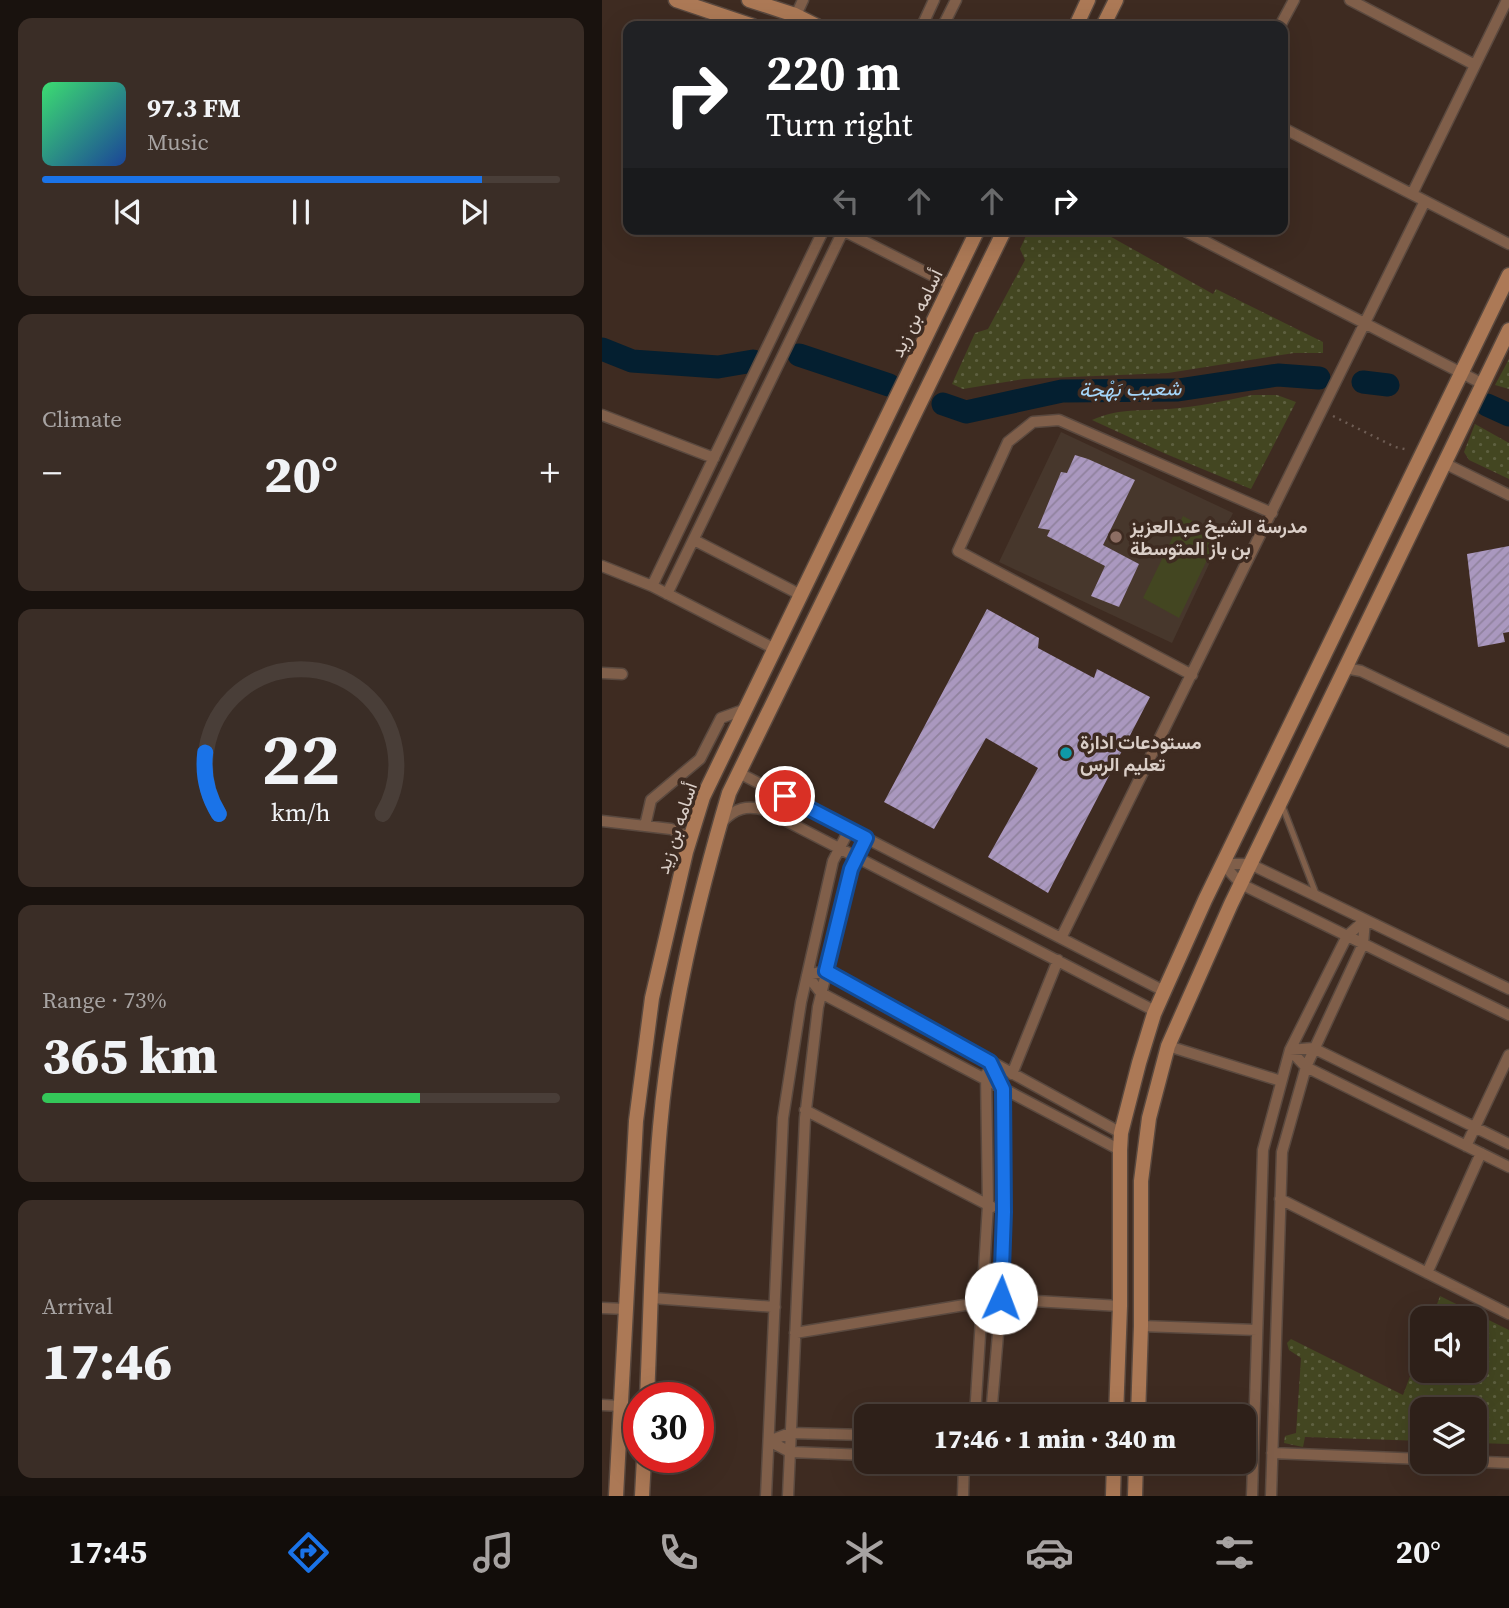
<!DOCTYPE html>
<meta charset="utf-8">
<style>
:root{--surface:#2e2019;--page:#3a2d26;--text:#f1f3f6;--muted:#a7a3a2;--line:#493e38;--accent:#1a73e8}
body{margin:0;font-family:"Source Serif 4",Vazirmatn,serif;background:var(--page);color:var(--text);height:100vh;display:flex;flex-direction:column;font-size:26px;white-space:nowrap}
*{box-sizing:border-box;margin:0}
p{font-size:23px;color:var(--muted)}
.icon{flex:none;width:38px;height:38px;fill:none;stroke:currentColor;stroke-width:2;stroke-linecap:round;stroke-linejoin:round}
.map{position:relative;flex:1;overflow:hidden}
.sheet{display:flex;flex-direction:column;gap:18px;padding:18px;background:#19120e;width:602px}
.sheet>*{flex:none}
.guide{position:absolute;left:21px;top:21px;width:665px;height:214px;border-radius:14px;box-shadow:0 7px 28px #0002,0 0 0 2px var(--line);background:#202124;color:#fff;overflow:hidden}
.controls{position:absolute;left:808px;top:1306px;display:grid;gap:14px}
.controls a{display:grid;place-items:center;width:77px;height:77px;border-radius:14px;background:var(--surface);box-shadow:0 7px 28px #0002,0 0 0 2px var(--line);font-size:35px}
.speed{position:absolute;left:21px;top:1382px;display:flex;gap:14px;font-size:35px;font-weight:700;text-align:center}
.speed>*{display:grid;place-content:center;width:91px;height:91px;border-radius:50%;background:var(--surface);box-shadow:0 7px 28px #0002,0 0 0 2px var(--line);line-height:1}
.speed .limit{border:10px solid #d22;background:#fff;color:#111}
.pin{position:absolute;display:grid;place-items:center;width:60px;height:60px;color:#fff;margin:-30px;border:4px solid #fff;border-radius:50%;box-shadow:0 2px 7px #0007}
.me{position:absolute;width:77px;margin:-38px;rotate:2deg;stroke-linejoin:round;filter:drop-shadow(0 0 5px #0008)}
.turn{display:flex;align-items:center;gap:24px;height:147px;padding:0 28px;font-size:32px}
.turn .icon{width:91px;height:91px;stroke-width:2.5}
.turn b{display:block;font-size:49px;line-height:60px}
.lanes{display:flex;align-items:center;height:66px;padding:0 28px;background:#0003;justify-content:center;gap:35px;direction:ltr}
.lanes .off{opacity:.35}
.big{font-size:52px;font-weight:800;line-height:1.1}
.sheet .widget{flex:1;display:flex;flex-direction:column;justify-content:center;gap:10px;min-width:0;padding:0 24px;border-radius:14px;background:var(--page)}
.sheet .dial{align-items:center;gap:0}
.dial svg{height:182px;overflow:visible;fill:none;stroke:var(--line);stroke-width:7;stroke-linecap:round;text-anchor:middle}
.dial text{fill:var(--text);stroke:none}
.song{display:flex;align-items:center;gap:21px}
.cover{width:84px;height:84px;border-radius:10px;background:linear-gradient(135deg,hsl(140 70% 55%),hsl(220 70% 35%))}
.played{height:7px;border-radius:4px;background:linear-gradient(90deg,var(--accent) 85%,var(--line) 85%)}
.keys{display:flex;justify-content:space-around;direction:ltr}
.heat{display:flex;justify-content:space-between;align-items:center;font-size:38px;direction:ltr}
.charge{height:10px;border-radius:5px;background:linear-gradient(90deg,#34c759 73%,var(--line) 0)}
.trip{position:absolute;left:252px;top:1404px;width:402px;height:70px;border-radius:14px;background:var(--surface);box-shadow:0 7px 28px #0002,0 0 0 2px var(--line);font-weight:800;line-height:70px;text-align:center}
.dock{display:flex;height:112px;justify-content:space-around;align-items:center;background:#120d0a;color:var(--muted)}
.dock .icon{width:49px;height:49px}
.dock .on{color:var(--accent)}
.dock b{font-size:32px;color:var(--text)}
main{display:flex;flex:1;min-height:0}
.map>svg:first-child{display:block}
</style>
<main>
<section class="sheet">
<div class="widget">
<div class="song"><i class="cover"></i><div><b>97.3 FM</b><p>Music</p></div></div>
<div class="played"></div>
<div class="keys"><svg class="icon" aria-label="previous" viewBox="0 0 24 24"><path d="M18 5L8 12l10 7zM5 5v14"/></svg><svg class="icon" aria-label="pause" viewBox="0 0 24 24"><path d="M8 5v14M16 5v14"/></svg><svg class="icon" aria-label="next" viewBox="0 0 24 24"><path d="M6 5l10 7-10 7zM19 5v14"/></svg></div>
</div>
<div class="widget"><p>Climate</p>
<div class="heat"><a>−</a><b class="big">20°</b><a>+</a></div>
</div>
<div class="widget dial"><svg viewBox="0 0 100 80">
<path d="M14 69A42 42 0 1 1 86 69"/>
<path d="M14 69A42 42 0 0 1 8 42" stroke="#1a73e8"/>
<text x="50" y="56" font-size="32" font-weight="700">22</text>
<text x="50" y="72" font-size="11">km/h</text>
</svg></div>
<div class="widget"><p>Range · 73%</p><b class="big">365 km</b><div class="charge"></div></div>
<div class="widget"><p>Arrival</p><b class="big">17:46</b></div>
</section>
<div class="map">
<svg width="907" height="1496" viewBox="0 0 907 1496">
<defs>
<pattern id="grass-dots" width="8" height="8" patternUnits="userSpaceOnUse" patternTransform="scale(1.75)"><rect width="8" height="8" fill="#434621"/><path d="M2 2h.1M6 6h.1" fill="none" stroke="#5e6040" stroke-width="1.8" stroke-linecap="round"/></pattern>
<pattern id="building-hatch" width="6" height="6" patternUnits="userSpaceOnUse" patternTransform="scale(1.75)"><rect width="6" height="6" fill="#aa98bf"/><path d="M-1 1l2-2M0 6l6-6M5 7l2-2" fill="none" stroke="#90829e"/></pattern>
</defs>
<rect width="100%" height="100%" fill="#3e2b21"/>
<path fill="#47372c" d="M459 432 631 513 570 643 397 562Z"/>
<path fill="url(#grass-dots)" d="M427 229H495L611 294 614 289 721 342V353H692L566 373 422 379 361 389 350 384 373 333 386 329 423 260 418 249Z
M907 359V389L893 385Z
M650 395H675L694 402 649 489 564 454 490 420C516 408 540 411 567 409 595 407 622 401 650 395Z
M873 424 907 443V479L867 460 862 452Z
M838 1296 907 1330V1444L873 1443V1409H821V1441L703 1437 701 1447 682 1443 683 1436 694 1433 699 1358 687 1350 685 1343 689 1339 801 1395 821 1342V1370H873V1318H830Z"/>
<path fill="#434621" d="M581 516 617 535 577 618 541 598Z"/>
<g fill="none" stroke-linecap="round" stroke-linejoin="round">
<path stroke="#041f30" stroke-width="23" d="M0 349 30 361 116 367 151 361
M197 355 287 385
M761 382 786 385
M341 404 364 412 460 391 576 390 676 375 717 378
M885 405 907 415"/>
</g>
<path fill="url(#building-hatch)" d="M473 455 486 459 533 480 501 545 537 564 517 607 489 596 503 566 445 536 448 530 436 528 459 472 465 473Z
M907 546V632L901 633 903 642 876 647 865 554Z
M385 609 437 638 436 648 492 678 495 669 548 697 446 893 386 857 436 768 384 738 332 829 282 802Z"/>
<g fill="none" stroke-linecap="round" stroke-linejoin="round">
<defs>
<path id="lane" d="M680 805 714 894"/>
<path id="street" d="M748 0 873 65
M189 26 201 0
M320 26 332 0
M341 26 354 0
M678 26 692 0
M681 128 907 244
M810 194 905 0
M579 229 881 384
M242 231 349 285
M0 415 112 458
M842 463 907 495
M92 540 199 595
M0 566 50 586 173 649
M50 586 222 229
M65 594 242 229
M743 668 759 671 907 742
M0 673 20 674
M590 675 356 551 406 442 431 422 457 420 670 513
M137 773 562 991
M0 821 69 829 88 838
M120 822C133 808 145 805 163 810L553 1011
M43 826 49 800 98 759 119 718 144 709
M459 938 823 201
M907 989 648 864H621L639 884 907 1015
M566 1046 679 1081
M388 1062 400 1089 402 1212 399 1299 389 1416
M410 1074 456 960
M203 1110 390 1207
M907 1144 711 1048 688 1050 704 1067 907 1167
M864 1146 907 1055
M518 1150 219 993 205 975 224 971 519 1133
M678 1199 907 1314
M825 1273 879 1153
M50 1298 173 1307
M0 1308 24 1309
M539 1326 655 1330
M193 1333 399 1299 518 1306
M0 1405 19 1406
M373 1416 386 1205 384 1074
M167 1441 188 1452 264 1455
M167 1441 188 1433 264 1435
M670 1453 821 1459
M435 1461 512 1465
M859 1461 907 1463
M164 1496 181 1118 199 1002 231 861 247 830
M186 1496 203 1118 216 1007 249 869 264 838
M361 1496 362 1461
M650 1496 661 1150 688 1050 745 936 763 920
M669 1496 680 1152 704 1067 761 944 763 920"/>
<path id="secondary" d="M74 0 151 26
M147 0 193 15 215 26
M474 26 486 0
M501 26 514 0
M45 1398C49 1308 50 1217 58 1127 68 1013 95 902 127 793L403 229
M514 1416 518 1306V1150L519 1133 537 1063 552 1014 564 987 603 900 907 275
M536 1416 539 1326V1181L547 1118 566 1046 629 904 907 330
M14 1496 34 1121 50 998 84 852 101 797 376 229
M40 1496 42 1458
M511 1496 512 1461
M533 1496 534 1461"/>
</defs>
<use href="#lane" stroke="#5a493f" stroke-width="8"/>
<use href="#street" stroke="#5a493f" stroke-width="13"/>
<use href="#secondary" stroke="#5a493f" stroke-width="17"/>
<path stroke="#6e5d54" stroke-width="2.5" stroke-dasharray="2 5" stroke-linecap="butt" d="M731 416 793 447 807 450"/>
<use href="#lane" stroke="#805f4a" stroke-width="5"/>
<use href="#street" stroke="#805f4a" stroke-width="10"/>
<use href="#secondary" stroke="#ac7956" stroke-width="14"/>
</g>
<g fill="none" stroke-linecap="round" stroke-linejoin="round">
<defs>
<path id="route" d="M183 796 264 838 249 869 224 971 388 1062 401 1089 402 1212 399 1298"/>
</defs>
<use href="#route" stroke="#114b97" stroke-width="18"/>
<use href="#route" stroke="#1a73e8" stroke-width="12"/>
</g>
<circle fill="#8d6e63" stroke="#3e2b21" stroke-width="2.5" cx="514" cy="537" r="7"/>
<circle fill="#0f9aa8" stroke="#3e2b21" stroke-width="2.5" cx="464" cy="753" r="7"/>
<g text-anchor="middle" stroke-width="7" stroke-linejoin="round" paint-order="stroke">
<g font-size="19" fill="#dbcfc8" stroke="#3e2b21">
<text transform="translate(314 313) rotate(-64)" y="7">أسامه بن زيد</text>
<text transform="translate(74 828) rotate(-72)" y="7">أسامه بن زيد</text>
</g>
<g font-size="19" font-weight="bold" fill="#dbcfc8" stroke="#3e2b21" text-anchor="start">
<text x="528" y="533">مدرسة الشيخ عبدالعزيز<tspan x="528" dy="22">بن باز المتوسطة</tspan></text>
<text x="478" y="749">مستودعات ادارة<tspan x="478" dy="22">تعليم الرس</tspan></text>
</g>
<g font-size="21" font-style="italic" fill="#a5d6fa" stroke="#3e2b21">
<text transform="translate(528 389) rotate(-1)" y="7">شعيب بَهْجة</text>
</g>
</g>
</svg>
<div class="controls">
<a><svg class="icon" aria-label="sound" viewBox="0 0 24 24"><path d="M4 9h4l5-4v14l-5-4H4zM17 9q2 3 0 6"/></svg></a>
<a><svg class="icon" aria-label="layers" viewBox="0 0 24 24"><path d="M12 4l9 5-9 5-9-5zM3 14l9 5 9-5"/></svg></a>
</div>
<div class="speed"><div class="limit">30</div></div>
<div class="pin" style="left:183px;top:796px;background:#d93025"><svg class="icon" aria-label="arrive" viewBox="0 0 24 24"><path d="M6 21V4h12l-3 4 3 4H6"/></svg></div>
<svg class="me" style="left:399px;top:1298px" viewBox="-20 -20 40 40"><circle r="19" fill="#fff"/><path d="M0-13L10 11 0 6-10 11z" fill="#1a73e8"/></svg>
<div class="trip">17:46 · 1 min · 340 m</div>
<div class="guide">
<div class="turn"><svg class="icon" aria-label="right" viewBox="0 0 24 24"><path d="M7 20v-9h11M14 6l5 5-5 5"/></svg><div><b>220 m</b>Turn right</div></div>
<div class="lanes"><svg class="icon off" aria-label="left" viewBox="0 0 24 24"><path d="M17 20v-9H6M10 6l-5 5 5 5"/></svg><svg class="icon off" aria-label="ahead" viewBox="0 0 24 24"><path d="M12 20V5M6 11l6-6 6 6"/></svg><svg class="icon off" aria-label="ahead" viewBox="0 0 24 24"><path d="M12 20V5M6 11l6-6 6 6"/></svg><svg class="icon" aria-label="right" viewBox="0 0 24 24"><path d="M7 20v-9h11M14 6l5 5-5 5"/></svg></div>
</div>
</div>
</main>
<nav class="dock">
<b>17:45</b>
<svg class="icon on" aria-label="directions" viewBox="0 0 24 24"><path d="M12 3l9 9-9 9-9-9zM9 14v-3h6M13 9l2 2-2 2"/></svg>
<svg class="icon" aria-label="music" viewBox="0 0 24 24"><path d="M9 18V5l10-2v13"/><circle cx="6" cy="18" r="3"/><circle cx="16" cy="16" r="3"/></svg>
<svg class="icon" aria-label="phone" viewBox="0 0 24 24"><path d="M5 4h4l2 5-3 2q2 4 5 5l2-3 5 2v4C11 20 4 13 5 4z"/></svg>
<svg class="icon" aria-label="climate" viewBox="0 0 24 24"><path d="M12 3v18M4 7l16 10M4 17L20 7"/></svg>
<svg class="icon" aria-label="car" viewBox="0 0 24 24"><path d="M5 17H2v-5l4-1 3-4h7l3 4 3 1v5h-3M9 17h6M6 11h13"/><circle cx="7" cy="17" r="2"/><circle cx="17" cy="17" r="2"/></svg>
<svg class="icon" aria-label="filters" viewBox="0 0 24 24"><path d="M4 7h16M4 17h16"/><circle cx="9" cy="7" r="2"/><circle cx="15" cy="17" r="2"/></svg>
<b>20°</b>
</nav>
